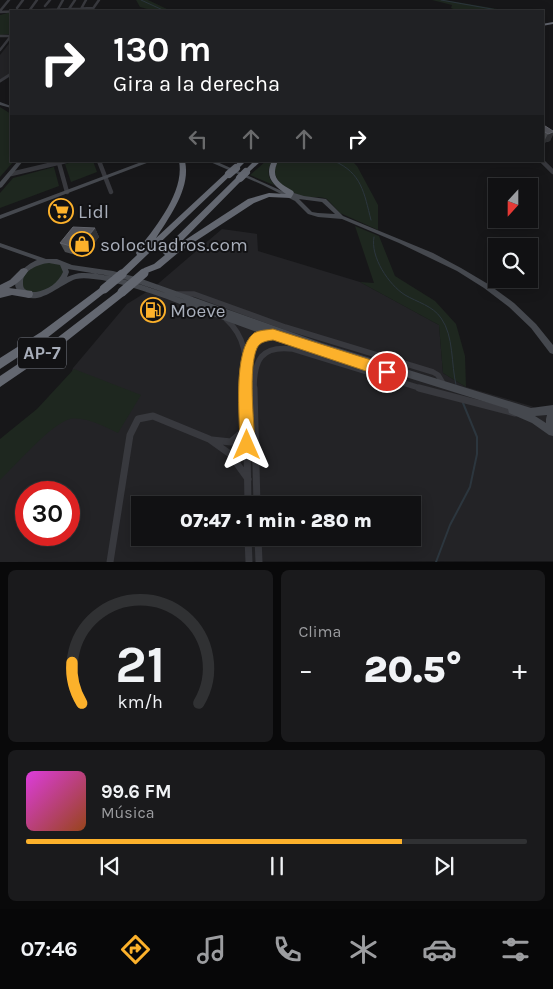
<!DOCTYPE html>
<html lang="es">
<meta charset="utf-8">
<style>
:root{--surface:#111113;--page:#1a1a1c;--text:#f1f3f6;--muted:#9c9da0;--line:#303133;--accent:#fcb12b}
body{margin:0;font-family:Karla,sans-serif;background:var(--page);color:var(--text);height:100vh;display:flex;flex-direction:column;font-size:19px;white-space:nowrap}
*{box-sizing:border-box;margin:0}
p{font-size:16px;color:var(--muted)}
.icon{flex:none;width:28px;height:28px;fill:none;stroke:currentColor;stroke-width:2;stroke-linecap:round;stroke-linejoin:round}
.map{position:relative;height:562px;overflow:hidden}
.sheet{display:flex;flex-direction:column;gap:8px;padding:8px;background:#09090a;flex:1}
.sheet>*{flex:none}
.guide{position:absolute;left:10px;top:10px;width:534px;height:152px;border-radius:0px;box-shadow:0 2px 12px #0003,0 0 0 1px var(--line);background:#202124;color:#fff;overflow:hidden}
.needle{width:32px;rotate:201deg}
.tools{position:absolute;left:488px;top:178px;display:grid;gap:10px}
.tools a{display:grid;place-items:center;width:50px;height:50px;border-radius:0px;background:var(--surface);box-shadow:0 2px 12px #0003,0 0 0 1px var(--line);font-size:25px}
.speed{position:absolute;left:15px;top:481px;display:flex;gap:10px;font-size:25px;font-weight:700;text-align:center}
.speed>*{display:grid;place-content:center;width:65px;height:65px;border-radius:50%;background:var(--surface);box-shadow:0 2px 12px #0003,0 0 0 1px var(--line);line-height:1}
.speed .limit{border:8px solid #d22;background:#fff;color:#111}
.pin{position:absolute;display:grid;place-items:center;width:42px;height:42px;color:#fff;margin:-21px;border:2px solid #fff;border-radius:50%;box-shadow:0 1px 5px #0007}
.me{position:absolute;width:55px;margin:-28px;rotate:0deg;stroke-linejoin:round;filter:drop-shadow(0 0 4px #0008)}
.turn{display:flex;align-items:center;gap:18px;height:105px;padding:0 20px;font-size:22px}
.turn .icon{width:65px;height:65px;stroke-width:2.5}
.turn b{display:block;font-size:35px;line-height:42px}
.lanes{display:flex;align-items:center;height:48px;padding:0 20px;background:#0003;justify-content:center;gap:25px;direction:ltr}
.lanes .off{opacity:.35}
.big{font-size:38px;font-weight:800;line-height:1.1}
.sheet .widget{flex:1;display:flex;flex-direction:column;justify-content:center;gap:8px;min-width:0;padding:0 18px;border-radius:8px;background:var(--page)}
.sheet .dial{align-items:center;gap:0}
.dial svg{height:130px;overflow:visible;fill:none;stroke:var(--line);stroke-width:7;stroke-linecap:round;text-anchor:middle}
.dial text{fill:var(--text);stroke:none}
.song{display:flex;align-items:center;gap:15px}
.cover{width:60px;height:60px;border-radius:8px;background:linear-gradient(135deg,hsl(300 70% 55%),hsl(20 70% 35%))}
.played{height:5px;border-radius:2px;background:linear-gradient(90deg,var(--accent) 75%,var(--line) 75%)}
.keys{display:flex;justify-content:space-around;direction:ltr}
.heat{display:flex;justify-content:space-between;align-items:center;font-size:28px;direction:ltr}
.sheet .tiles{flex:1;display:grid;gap:8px;grid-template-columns:1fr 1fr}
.widget:last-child{grid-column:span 2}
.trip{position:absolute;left:131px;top:496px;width:290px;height:50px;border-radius:0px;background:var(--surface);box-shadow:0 2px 12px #0003,0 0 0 1px var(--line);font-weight:800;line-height:50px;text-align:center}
.menu{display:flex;height:80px;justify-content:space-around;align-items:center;background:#070708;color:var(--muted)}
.menu .icon{width:35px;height:35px}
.menu .on{color:var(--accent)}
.menu b{font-size:22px;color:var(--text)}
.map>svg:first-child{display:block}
</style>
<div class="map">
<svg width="553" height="562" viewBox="0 0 553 562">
<rect width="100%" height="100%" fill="#171719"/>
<path fill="#232326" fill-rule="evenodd" d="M11 41V73L0 80V55Z
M222 229 257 234 258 251 360 282 439 325 443 373 466 387 531 406 553 416V561L0 562V476L53 424 73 368 127 304 153 288ZM26 492H69V535H26ZM140 505H412V538H140Z"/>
<path fill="#1e271f" d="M136 0H148L169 10 191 11H155L140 7Z
M432 0H445L509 11H458L451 8 452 5Z
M11 12V34L0 35V15Z
M0 107 11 114V161H14L0 177Z
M77 161H93L97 172 71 182 65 164Z
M266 161H272C266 171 268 179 276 186L250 175Z
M278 161H352L357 166 378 205V230L340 213 327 199C320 196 314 198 307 197 291 195 266 179 278 161Z
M54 167 59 186 0 208V193L13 178Z
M355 226 379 236 395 276 435 301 456 324 465 356 466 387 443 373 439 325 360 282 374 283Z
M39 262H59L66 272 48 292H25L19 282 22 275Z
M74 369 141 395 118 433C105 427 86 416 70 419 52 423 15 466 0 480V439L37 409Z"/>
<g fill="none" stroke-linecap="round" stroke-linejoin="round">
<path stroke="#2c363e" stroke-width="1" d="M141 0 165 11
M441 0 503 11
M334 161C362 173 364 193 371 220
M374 237C370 257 389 285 405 295 417 302 433 306 441 318 454 336 451 364 456 385"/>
<path stroke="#2c363e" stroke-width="2" d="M436 562 450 525 470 487 477 454V437L463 403"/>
<path stroke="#38393e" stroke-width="2.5" d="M45 6 50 0
M17 8 23 0
M58 9 63 0
M69 9 75 0
M81 9 86 0
M92 10 99 0
M0 11 9 0
M29 11 37 0
M0 12 93 8
M0 36H11
M0 50 11 36"/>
<path stroke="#38393e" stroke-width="3" d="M0 81 11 74"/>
<path stroke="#38393e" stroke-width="4.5" d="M99 161 111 192
M542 161 553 172
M59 163 67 192
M11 174 66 161"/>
<path stroke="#38393e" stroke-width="5.5" d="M178 294H194L285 327 433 372 438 375 444 385
M226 319C248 339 246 361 246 389
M247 364C251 347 253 337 272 335
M254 389C254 360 261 345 293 349L423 389"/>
<path stroke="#38393e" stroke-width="7" d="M246 388 248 505
M254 388 257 505
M419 388 515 413
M212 440 231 442 247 428
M248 538 249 562
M258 538 259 562
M110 562 130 435 138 419 153 416 209 439 230 454 248 479"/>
<path fill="#45484e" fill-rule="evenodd" d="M0 102 11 106V108L0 105Z
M18 161H23L2 187 0 188V182Z
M144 161H152L0 219V215Z
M208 161H215L291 195 294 193 304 196 326 199 343 216 433 253 461 268 488 284 514 303 536 324 553 345V354L550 353 531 328 509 307 484 288 457 271 399 243 342 219 318 217 308 214 295 201 263 185ZM299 199 322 202 335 214 318 213 312 212Z
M0 243 46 259H57L72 265 113 271 139 278 322 343 531 408 553 405V436L549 435 532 423 509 413 508 409 377 368 376 370 373 371C316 354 260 333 204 313 172 301 135 286 102 280 94 279 84 277 76 279 60 284 38 308 21 294 5 282 25 265 37 260L0 247ZM49 263 60 265 63 272C58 283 48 290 36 292 32 292 28 293 25 289 23 288 23 284 23 282 23 270 39 264 49 263ZM68 269 121 278 192 302C161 292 114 272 82 273 77 273 72 275 67 277L69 272ZM547 415 546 419V423L535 416Z"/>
<path fill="#5b5e66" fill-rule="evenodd" d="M24 268 27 269 28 271C24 278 17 284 9 288L32 291 33 294 32 297 29 298 12 295 0 298V285L10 280 21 269Z"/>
<path fill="#636770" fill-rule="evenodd" d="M553 22V24L542 26V24Z
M179 161H185C191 188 170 216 156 238L227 172H231L232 174 125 276H119L118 274 119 272 137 255 136 253 137 251C155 228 185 192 179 161Z
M239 161H246L238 169H234L233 168Z
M254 161H261L248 173H244V171Z
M272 161H278C270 178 279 183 293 191L294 193 291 198 269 197 254 203 179 252 160 268 147 273 144 272 143 270 144 268 154 264 165 255 162 252 163 250 238 176H242L244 178 179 244 248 199 269 193 286 194C273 185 264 176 272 161Z
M104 285 107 287 108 289 107 291 47 338 0 369V358L41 332Z
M122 288 125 289 126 292 125 295 63 344 0 387V376L57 338Z"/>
<path stroke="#636770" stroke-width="8" d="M229 174 236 168
M240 178 246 172"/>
<path stroke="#636770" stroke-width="9" d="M104 289 122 274
M122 292 144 273"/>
</g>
<path fill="#484a4e" d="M542 124 553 131 550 141 543 143Z
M95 228 99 237 83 257 65 252 60 243Z"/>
<path fill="#303134" d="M553 132V135L550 141 543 143 548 134Z
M95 228 99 237 83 257 78 248Z"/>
<path fill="#53545a" stroke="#606269" d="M542 124 553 131V132L548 134 542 130Z
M73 227 95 228 78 248 60 243Z"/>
<path fill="#fcb12b" stroke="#a4731c" d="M273 329 387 365 392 367 394 372 392 376 387 378 273 340C266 341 260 342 257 348 248 368 254 422 255 445L253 450 247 453 242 450 240 445C240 419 232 350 254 333 259 330 267 330 273 329Z"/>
<defs>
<symbol id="supermarket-ring" viewBox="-11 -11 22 22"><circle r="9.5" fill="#121214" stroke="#fcb12b" stroke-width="1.5"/><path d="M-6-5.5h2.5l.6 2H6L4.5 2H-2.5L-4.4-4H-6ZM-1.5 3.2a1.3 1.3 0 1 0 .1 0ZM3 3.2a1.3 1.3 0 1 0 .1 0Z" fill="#fcb12b"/></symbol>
<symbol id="shop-ring" viewBox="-11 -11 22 22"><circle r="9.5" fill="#121214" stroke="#fcb12b" stroke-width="1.5"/><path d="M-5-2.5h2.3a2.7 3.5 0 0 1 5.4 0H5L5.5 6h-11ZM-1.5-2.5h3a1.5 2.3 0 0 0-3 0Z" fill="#fcb12b"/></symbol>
<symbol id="fuel-ring" viewBox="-11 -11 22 22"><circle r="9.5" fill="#121214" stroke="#fcb12b" stroke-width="1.5"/><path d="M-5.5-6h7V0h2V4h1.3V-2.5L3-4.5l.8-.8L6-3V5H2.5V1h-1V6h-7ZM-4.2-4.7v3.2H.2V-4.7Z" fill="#fcb12b"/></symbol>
</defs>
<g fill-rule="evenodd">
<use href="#supermarket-ring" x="47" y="197" width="28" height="28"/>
<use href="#shop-ring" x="68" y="230" width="28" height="28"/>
<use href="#fuel-ring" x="139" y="296" width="28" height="28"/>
</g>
<g text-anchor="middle" stroke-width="4" stroke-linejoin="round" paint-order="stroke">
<rect fill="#121214" stroke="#7b7f88" stroke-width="1" x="18" y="337.5" width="48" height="31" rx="4"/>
<g font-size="18" font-weight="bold" fill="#a8aeba">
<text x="42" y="359">AP-7</text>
</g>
<g font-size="19" fill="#a8aeba" stroke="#121214" text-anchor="start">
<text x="78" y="218">Lidl</text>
<text x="100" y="251">solocuadros.com</text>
<text x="170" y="317">Moeve</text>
</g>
</g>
</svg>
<div class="tools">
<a><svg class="needle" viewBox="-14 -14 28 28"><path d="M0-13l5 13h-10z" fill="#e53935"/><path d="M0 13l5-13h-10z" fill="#9c9da0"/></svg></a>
<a><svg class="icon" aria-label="search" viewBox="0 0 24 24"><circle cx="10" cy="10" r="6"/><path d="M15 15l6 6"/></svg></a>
</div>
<div class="speed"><div class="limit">30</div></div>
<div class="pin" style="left:387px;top:372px;background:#d93025"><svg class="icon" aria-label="arrive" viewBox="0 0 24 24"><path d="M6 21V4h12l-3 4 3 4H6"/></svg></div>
<svg class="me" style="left:247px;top:445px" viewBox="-20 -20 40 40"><path d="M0-17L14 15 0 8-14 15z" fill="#fcb12b" stroke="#fff" stroke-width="4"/></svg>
<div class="trip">07:47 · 1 min · 280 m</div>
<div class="guide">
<div class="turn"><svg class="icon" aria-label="right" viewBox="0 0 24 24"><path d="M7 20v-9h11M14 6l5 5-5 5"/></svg><div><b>130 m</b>Gira a la derecha</div></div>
<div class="lanes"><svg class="icon off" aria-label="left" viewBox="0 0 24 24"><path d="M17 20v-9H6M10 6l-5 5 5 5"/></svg><svg class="icon off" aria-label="ahead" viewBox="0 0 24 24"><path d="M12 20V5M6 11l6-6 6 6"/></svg><svg class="icon off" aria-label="ahead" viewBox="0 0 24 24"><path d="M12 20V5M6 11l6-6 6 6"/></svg><svg class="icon" aria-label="right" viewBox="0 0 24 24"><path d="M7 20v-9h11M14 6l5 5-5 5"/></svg></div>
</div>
</div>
<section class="sheet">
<div class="tiles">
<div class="widget dial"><svg viewBox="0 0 100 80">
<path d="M14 69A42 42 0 1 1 86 69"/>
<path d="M14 69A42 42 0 0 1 8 44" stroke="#fcb12b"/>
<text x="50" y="56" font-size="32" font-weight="700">21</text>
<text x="50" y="72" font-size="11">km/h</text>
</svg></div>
<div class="widget"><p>Clima</p>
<div class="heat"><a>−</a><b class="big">20.5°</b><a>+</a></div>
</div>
<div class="widget">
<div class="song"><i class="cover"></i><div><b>99.6 FM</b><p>Música</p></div></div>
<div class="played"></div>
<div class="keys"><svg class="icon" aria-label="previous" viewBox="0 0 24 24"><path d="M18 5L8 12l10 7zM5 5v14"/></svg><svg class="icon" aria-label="pause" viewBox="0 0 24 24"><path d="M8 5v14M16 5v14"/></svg><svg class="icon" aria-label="next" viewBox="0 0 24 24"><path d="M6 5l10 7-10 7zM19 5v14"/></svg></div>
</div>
</div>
</section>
<nav class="menu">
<b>07:46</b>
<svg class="icon on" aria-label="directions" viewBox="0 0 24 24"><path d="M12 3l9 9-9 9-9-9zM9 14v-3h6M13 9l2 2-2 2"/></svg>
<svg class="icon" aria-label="music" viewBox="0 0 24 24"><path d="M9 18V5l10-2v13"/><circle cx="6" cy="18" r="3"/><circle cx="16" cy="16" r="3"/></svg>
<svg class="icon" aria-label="phone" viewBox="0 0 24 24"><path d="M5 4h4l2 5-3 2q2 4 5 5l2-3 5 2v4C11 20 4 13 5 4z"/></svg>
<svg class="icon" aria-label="climate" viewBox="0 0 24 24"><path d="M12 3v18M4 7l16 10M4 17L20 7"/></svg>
<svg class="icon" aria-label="car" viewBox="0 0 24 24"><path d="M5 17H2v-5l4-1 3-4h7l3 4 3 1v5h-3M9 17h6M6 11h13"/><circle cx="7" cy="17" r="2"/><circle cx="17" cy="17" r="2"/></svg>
<svg class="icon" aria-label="filters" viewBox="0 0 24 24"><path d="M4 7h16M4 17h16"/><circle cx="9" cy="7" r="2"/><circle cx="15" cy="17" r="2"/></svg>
</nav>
